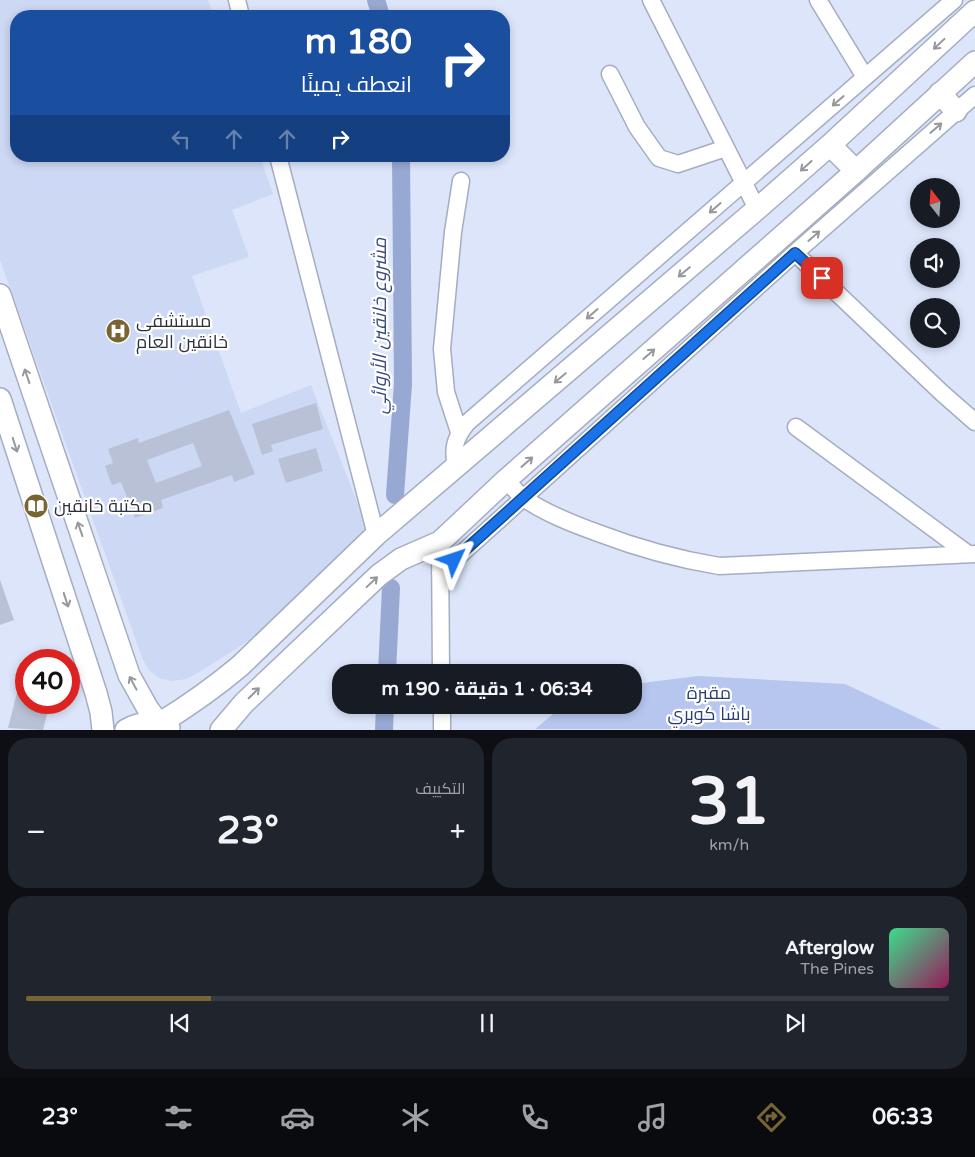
<!DOCTYPE html>
<html lang="ar">
<meta charset="utf-8">
<style>
:root{--surface:#171b24;--page:#20242c;--text:#f1f3f6;--muted:#9ea1a6;--line:#363941;--accent:#786533}
body{margin:0;font-family:"Varela Round",Cairo,sans-serif;background:var(--page);color:var(--text);direction:rtl;height:100vh;display:flex;flex-direction:column;font-size:19px;white-space:nowrap}
*{box-sizing:border-box;margin:0}
p{font-size:16px;color:var(--muted)}
.icon{flex:none;width:28px;height:28px;fill:none;stroke:currentColor;stroke-width:2;stroke-linecap:round;stroke-linejoin:round}
.map{position:relative;height:730px;overflow:hidden;direction:ltr}
.side{display:flex;flex-direction:column;gap:8px;padding:8px;background:#0d0f14;flex:1}
.side>*{flex:none}
.hud{position:absolute;left:10px;top:10px;width:500px;height:152px;border-radius:20px;box-shadow:0 2px 8px #0003;direction:rtl;background:#1a4fa0;color:#fff;overflow:hidden}
.needle{width:32px;rotate:343deg}
.controls{position:absolute;left:910px;top:178px;display:grid;gap:10px}
.controls a{display:grid;place-items:center;width:50px;height:50px;border-radius:50%;background:var(--surface);box-shadow:0 2px 8px #0003;font-size:25px}
.speed{position:absolute;left:15px;top:649px;display:flex;gap:10px;font-size:25px;font-weight:700;text-align:center}
.speed>*{display:grid;place-content:center;width:65px;height:65px;border-radius:50%;background:var(--surface);box-shadow:0 2px 8px #0003;line-height:1}
.speed .limit{border:8px solid #d22;background:#fff;color:#111}
.pin{position:absolute;display:grid;place-items:center;width:42px;height:42px;color:#fff;margin:-21px;border-radius:10px;box-shadow:0 2px 8px #0006}
.me{position:absolute;width:55px;margin:-28px;rotate:48deg;stroke-linejoin:round;filter:drop-shadow(0 0 4px #0008)}
.turn{display:flex;align-items:center;gap:18px;height:105px;padding:0 15px;font-size:22px}
.turn .icon{width:65px;height:65px;stroke-width:2.5}
.turn b{display:block;font-size:35px;line-height:42px}
.lanes{display:flex;align-items:center;height:48px;padding:0 15px;background:#0003;justify-content:center;gap:25px;direction:ltr}
.lanes .off{opacity:.35}
.big{font-size:38px;font-weight:700;line-height:1.1}
.side .card{flex:1;display:flex;flex-direction:column;justify-content:center;gap:8px;min-width:0;padding:0 18px;border-radius:20px;background:var(--page)}
.side .dial{align-items:center;gap:0}
.dial b{font-size:65px;line-height:1}
.song{display:flex;align-items:center;gap:15px}
.cover{width:60px;height:60px;border-radius:8px;background:linear-gradient(135deg,hsl(150 70% 55%),hsl(330 70% 35%))}
.played{height:5px;border-radius:2px;background:linear-gradient(90deg,var(--accent) 20%,var(--line) 20%)}
.keys{display:flex;justify-content:space-around;direction:ltr}
.heat{display:flex;justify-content:space-between;align-items:center;font-size:28px;direction:ltr}
.side .tiles{flex:1;display:grid;gap:8px;grid-template-columns:1fr 1fr}
.card:last-child{grid-column:span 2}
.trip{position:absolute;left:332px;top:664px;width:310px;height:50px;border-radius:20px;background:var(--surface);box-shadow:0 2px 8px #0003;font-weight:700;line-height:50px;text-align:center;direction:rtl}
.menu{display:flex;height:80px;justify-content:space-around;align-items:center;background:#090b0e;color:var(--muted)}
.menu .icon{width:35px;height:35px}
.menu .current{color:var(--accent)}
.menu b{font-size:22px;color:var(--text)}
.map>svg:first-child{display:block}
</style>
<div class="map">
<svg width="975" height="730" viewBox="0 0 975 730">
<rect width="100%" height="100%" fill="#dce5fa"/>
<path fill="#ccd8f4" d="M0 0H208L214 16H16V156H260L273 194 232 210 249 257 192 276 241 413 311 385 369 532 284 618 201 671 186 679 172 681 159 678 149 670 143 660 0 260Z"/>
<path fill="#b6c6ee" d="M698 676 845 684 941 729H535L564 705H634V684Z"/>
<g fill="none" stroke-linecap="round" stroke-linejoin="round">
<path stroke="#97a8d2" stroke-width="18" d="M376 0 381 16
M395 495 403 384 401 156
M387 672 391 588
M384 730 385 705"/>
</g>
<path fill="#b9c1d6" fill-rule="evenodd" d="M316 403 323 429 271 445 273 451 262 455 252 424Z
M229 410 255 474 234 482 232 475 161 500 163 508 135 518 121 482 112 485 105 466 113 463 108 449 138 438 139 443ZM193 443 202 466 156 483 147 460Z
M316 448 323 471 286 483 278 459Z
M0 580 14 620 0 625Z
M20 681 26 683V702H50L43 730 8 728Z"/>
<g fill="none" stroke-linecap="round" stroke-linejoin="round">
<defs>
<path id="minor" d="M237 0 241 16
M651 0 757 209
M818 0 865 77
M610 74 637 127 659 158 678 164 726 148
M278 156 376 535
M795 253 942 393 975 422
M796 427 968 554
M459 432 446 392 442 349 453 232 461 181
M456 467C452 448 455 438 467 423L954 0
M506 480C512 486 518 494 525 499 547 514 573 524 598 533 637 548 677 559 719 566L975 554
M440 542 441 672
M440 573 795 253 975 95
M442 705V730"/>
<path id="major" d="M940 93 956 111
M830 145 856 171
M0 295 129 675 148 709 159 724C188 706 215 687 240 666L376 535 757 209 830 145 975 11
M0 399 96 693 101 712 103 730
M126 730C140 722 155 722 169 728
M221 730 244 703 262 686 379 575 401 559 440 542 506 480 856 171 975 62"/>
</defs>
<use href="#minor" stroke="#a5adc1" stroke-width="19"/>
<use href="#major" stroke="#a5adc1" stroke-width="24"/>
<use href="#minor" stroke="#fff" stroke-width="16"/>
<use href="#major" stroke="#fff" stroke-width="21"/>
</g>
<defs><path id="oneway-shaft" d="M-6 0H5M1.5-3L5.5 0L1.5 3" fill="none" stroke-width="1.6" stroke-linecap="round" stroke-linejoin="round" transform="scale(1.25)"/></defs>
<g stroke="#96989c">
<use href="#oneway-shaft" transform="translate(939 44) rotate(137)"/>
<use href="#oneway-shaft" transform="translate(838 101) rotate(139)"/>
<use href="#oneway-shaft" transform="translate(936 128) rotate(-41)"/>
<use href="#oneway-shaft" transform="translate(806 166) rotate(138)"/>
<use href="#oneway-shaft" transform="translate(715 208) rotate(139)"/>
<use href="#oneway-shaft" transform="translate(814 236) rotate(-41)"/>
<use href="#oneway-shaft" transform="translate(684 272) rotate(140)"/>
<use href="#oneway-shaft" transform="translate(592 314) rotate(139)"/>
<use href="#oneway-shaft" transform="translate(649 354) rotate(-41)"/>
<use href="#oneway-shaft" transform="translate(27 376) rotate(-109)"/>
<use href="#oneway-shaft" transform="translate(560 378) rotate(140)"/>
<use href="#oneway-shaft" transform="translate(15 445) rotate(72)"/>
<use href="#oneway-shaft" transform="translate(527 462) rotate(-41)"/>
<use href="#oneway-shaft" transform="translate(80 529) rotate(-109)"/>
<use href="#oneway-shaft" transform="translate(372 582) rotate(-43)"/>
<use href="#oneway-shaft" transform="translate(66 600) rotate(72)"/>
<use href="#oneway-shaft" transform="translate(133 683) rotate(-118)"/>
<use href="#oneway-shaft" transform="translate(254 693) rotate(-45)"/>
</g>
<g fill="none" stroke-linecap="round" stroke-linejoin="round">
<defs>
<path id="route" d="M454 560 795 253 822 278"/>
</defs>
<use href="#route" stroke="#114b97" stroke-width="12"/>
<use href="#route" stroke="#1a73e8" stroke-width="9"/>
</g>
<defs>
<symbol id="hospital-disc" viewBox="-11 -11 22 22"><circle r="9.5" fill="#786533" stroke="#fff"/><path d="M-5-5h3v3.5h4V-5h3V5h-3V1.5h-4V5h-3Z" fill="#fff"/></symbol>
<symbol id="library-disc" viewBox="-11 -11 22 22"><circle r="9.5" fill="#786533" stroke="#fff"/><path d="M-6-4Q-3-5.5-.7-3.5V5Q-3 3-6 4ZM6-4Q3-5.5 .7-3.5V5Q3 3 6 4Z" fill="#fff"/></symbol>
</defs>
<g fill-rule="evenodd">
<use href="#hospital-disc" x="104" y="317" width="28" height="28"/>
<use href="#library-disc" x="22" y="492" width="28" height="28"/>
</g>
<g text-anchor="middle" stroke-width="4.5" stroke-linejoin="round" paint-order="stroke">
<g font-size="18" fill="#2d3038" stroke="#fff" text-anchor="start">
<text x="136" y="327">مستشفى<tspan x="136" dy="21">خانقين العام</tspan></text>
<text x="54" y="512">مكتبة خانقين</text>
</g>
<g font-size="18" fill="#2b3c72" stroke="#fff">
<text x="709" y="699">مقبرة<tspan x="709" dy="21">باشا كوبري</tspan></text>
</g>
<g font-size="19" font-style="italic" fill="#3a4d84" stroke="#fff">
<text transform="translate(379 326) rotate(-90)" y="7">مشروع خانقين الأروائي</text>
</g>
</g>
</svg>
<div class="controls">
<a><svg class="needle" viewBox="-14 -14 28 28"><path d="M0-13l5 13h-10z" fill="#e53935"/><path d="M0 13l5-13h-10z" fill="#9ea1a6"/></svg></a>
<a><svg class="icon" aria-label="sound" viewBox="0 0 24 24"><path d="M4 9h4l5-4v14l-5-4H4zM17 9q2 3 0 6"/></svg></a>
<a><svg class="icon" aria-label="search" viewBox="0 0 24 24"><circle cx="10" cy="10" r="6"/><path d="M15 15l6 6"/></svg></a>
</div>
<div class="speed"><div class="limit">40</div></div>
<div class="pin" style="left:822px;top:278px;background:#d93025"><svg class="icon" aria-label="arrive" viewBox="0 0 24 24"><path d="M6 21V4h12l-3 4 3 4H6"/></svg></div>
<svg class="me" style="left:454px;top:560px" viewBox="-20 -20 40 40"><path d="M0-17L14 15 0 8-14 15z" fill="#1a73e8" stroke="#fff" stroke-width="4"/></svg>
<div class="trip">06:34 · 1 دقيقة · 190 m</div>
<div class="hud">
<div class="turn"><svg class="icon" aria-label="right" viewBox="0 0 24 24"><path d="M7 20v-9h11M14 6l5 5-5 5"/></svg><div><b>180 m</b>انعطف يمينًا</div></div>
<div class="lanes"><svg class="icon off" aria-label="left" viewBox="0 0 24 24"><path d="M17 20v-9H6M10 6l-5 5 5 5"/></svg><svg class="icon off" aria-label="ahead" viewBox="0 0 24 24"><path d="M12 20V5M6 11l6-6 6 6"/></svg><svg class="icon off" aria-label="ahead" viewBox="0 0 24 24"><path d="M12 20V5M6 11l6-6 6 6"/></svg><svg class="icon" aria-label="right" viewBox="0 0 24 24"><path d="M7 20v-9h11M14 6l5 5-5 5"/></svg></div>
</div>
</div>
<section class="side">
<div class="tiles">
<div class="card dial"><b>31</b><p>km/h</p></div>
<div class="card"><p>التكييف</p>
<div class="heat"><a>−</a><b class="big">23°</b><a>+</a></div>
</div>
<div class="card">
<div class="song"><i class="cover"></i><div><b>Afterglow</b><p>The Pines</p></div></div>
<div class="played"></div>
<div class="keys"><svg class="icon" aria-label="previous" viewBox="0 0 24 24"><path d="M18 5L8 12l10 7zM5 5v14"/></svg><svg class="icon" aria-label="pause" viewBox="0 0 24 24"><path d="M8 5v14M16 5v14"/></svg><svg class="icon" aria-label="next" viewBox="0 0 24 24"><path d="M6 5l10 7-10 7zM19 5v14"/></svg></div>
</div>
</div>
</section>
<nav class="menu">
<b>06:33</b>
<svg class="icon current" aria-label="directions" viewBox="0 0 24 24"><path d="M12 3l9 9-9 9-9-9zM9 14v-3h6M13 9l2 2-2 2"/></svg>
<svg class="icon" aria-label="music" viewBox="0 0 24 24"><path d="M9 18V5l10-2v13"/><circle cx="6" cy="18" r="3"/><circle cx="16" cy="16" r="3"/></svg>
<svg class="icon" aria-label="phone" viewBox="0 0 24 24"><path d="M5 4h4l2 5-3 2q2 4 5 5l2-3 5 2v4C11 20 4 13 5 4z"/></svg>
<svg class="icon" aria-label="climate" viewBox="0 0 24 24"><path d="M12 3v18M4 7l16 10M4 17L20 7"/></svg>
<svg class="icon" aria-label="car" viewBox="0 0 24 24"><path d="M5 17H2v-5l4-1 3-4h7l3 4 3 1v5h-3M9 17h6M6 11h13"/><circle cx="7" cy="17" r="2"/><circle cx="17" cy="17" r="2"/></svg>
<svg class="icon" aria-label="filters" viewBox="0 0 24 24"><path d="M4 7h16M4 17h16"/><circle cx="9" cy="7" r="2"/><circle cx="15" cy="17" r="2"/></svg>
<b>23°</b>
</nav>
